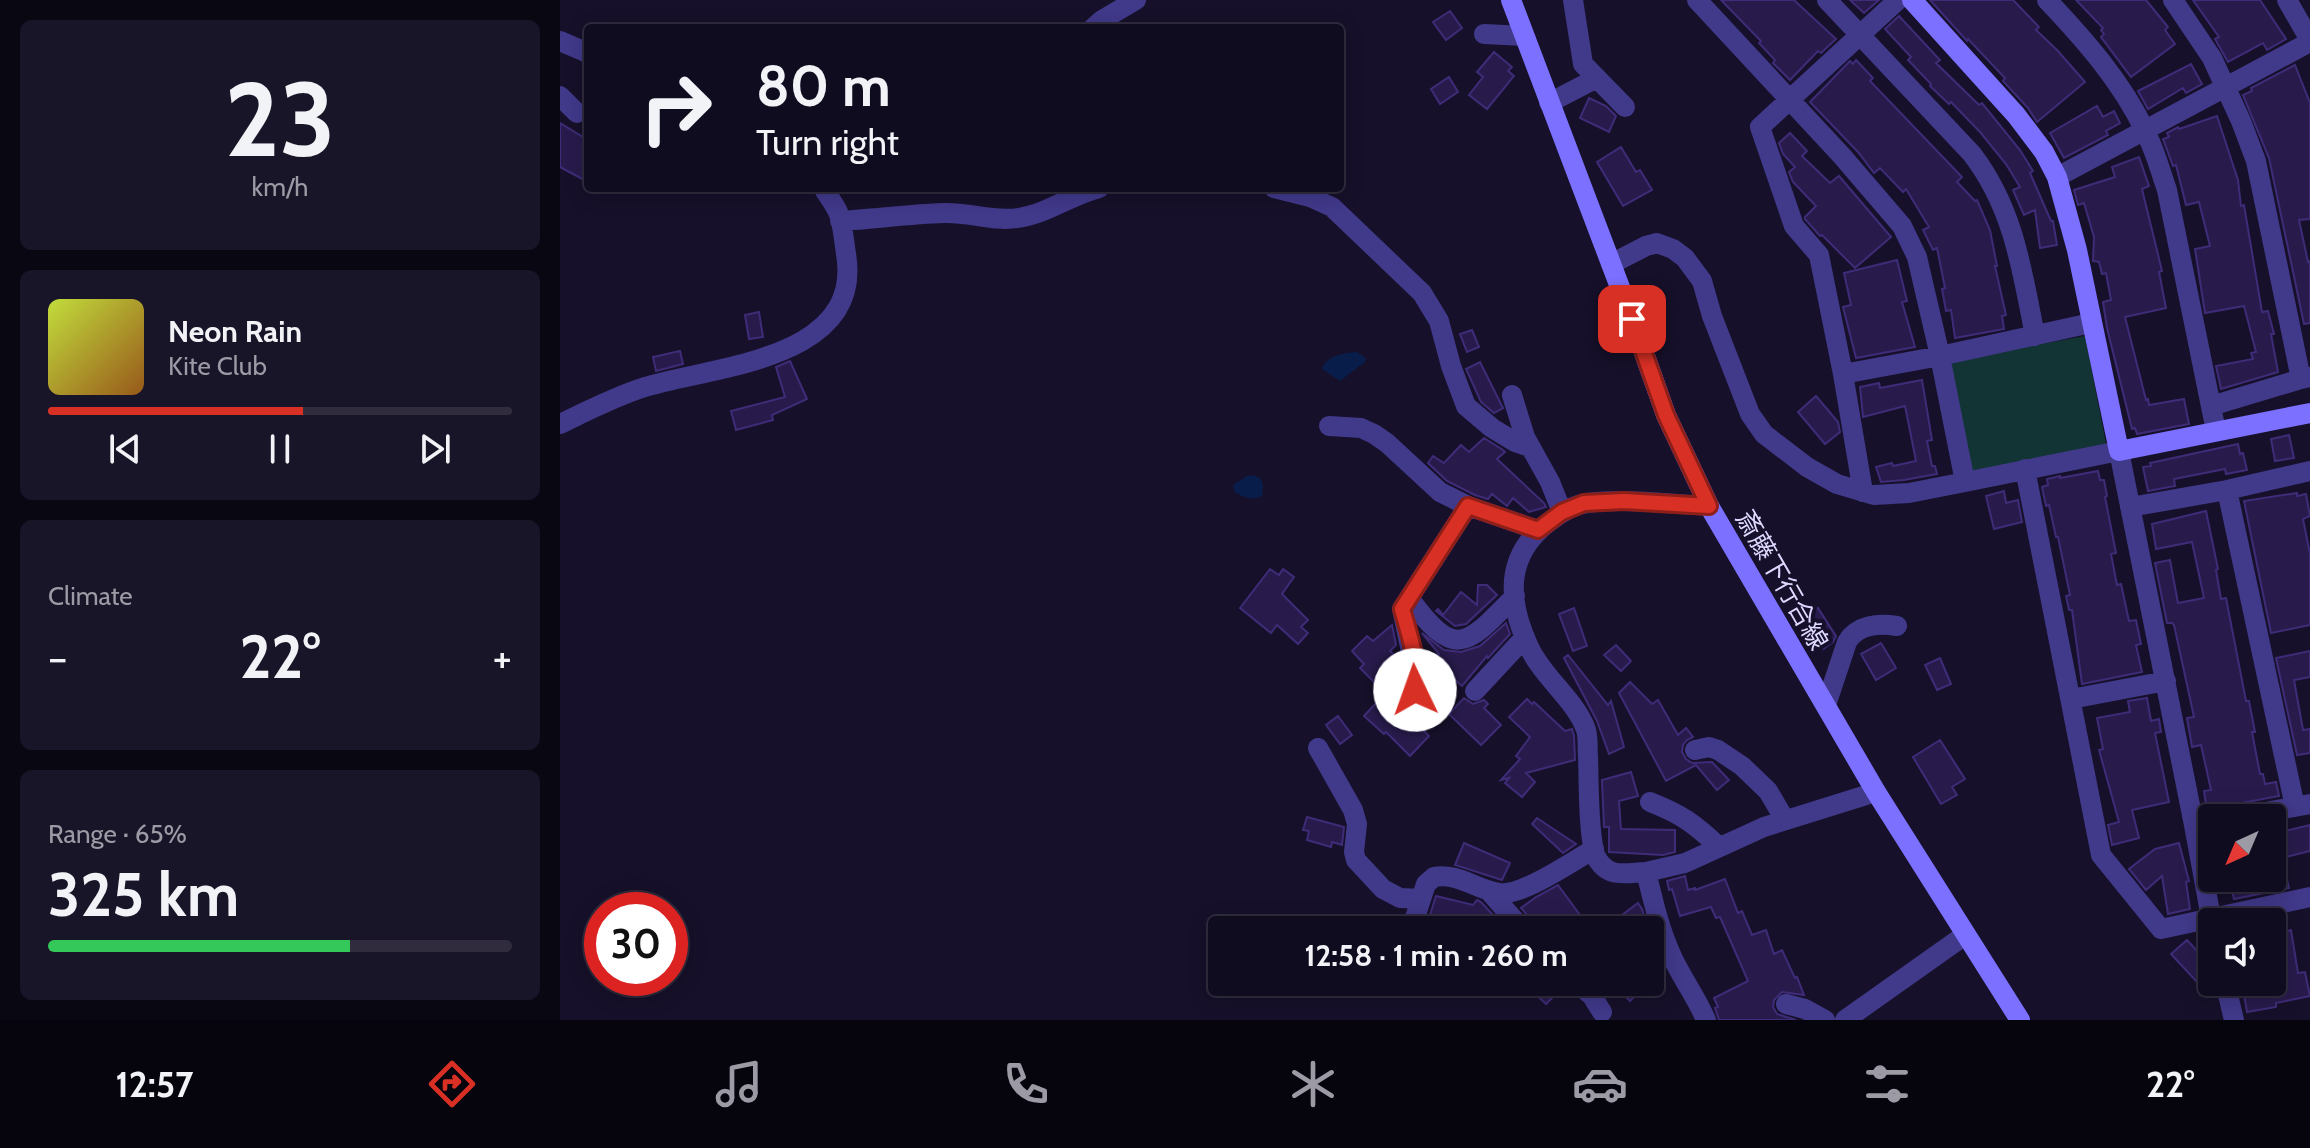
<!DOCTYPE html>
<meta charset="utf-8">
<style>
:root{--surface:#100c20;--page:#191529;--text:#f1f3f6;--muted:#9c9ba5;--line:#302c3e;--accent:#d93025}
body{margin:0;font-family:Cabin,"Noto Sans JP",sans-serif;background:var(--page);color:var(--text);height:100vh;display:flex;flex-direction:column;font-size:30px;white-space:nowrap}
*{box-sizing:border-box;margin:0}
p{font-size:26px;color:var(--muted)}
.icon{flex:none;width:44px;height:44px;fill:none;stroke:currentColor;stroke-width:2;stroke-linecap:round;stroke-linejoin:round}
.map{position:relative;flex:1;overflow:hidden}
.details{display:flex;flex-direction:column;gap:20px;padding:20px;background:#090712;width:560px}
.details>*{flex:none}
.hud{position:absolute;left:24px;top:24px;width:760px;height:168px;border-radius:8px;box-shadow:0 4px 20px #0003,0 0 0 2px var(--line);background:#100c20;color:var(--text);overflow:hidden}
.needle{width:52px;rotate:224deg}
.controls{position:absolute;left:1638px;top:804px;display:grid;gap:16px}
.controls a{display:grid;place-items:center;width:88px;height:88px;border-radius:8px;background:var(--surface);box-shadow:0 4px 20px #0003,0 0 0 2px var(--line);font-size:40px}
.speed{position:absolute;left:24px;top:892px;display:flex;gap:16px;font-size:40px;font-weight:700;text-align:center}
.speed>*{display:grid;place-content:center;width:104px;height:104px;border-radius:50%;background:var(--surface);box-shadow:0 4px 20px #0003,0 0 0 2px var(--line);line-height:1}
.speed .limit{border:12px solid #d22;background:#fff;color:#111}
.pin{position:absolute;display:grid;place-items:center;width:68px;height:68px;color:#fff;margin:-34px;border-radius:16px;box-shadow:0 4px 12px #0006}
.me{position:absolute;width:88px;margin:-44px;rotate:357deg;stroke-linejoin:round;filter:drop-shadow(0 0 6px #0008)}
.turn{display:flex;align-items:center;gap:28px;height:168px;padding:0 40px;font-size:36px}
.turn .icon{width:104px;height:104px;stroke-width:2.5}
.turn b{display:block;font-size:56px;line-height:68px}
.big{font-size:60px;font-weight:700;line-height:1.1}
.details .tile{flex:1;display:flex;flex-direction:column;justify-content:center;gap:12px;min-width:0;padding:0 28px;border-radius:12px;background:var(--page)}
.details .dial{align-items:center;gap:0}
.dial b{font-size:104px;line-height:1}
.song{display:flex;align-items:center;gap:24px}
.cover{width:96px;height:96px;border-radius:12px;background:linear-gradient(135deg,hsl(70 70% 55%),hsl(30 70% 35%))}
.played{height:8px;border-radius:4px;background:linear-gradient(90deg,var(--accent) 55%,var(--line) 55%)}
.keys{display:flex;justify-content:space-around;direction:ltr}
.heat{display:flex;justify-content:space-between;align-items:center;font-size:44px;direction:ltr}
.charge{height:12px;border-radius:6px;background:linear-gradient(90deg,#34c759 65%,var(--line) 0)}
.trip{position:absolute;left:648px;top:916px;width:456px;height:80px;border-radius:8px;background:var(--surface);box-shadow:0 4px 20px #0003,0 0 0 2px var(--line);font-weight:700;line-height:80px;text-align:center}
.tabs{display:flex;height:128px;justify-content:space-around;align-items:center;background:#06050d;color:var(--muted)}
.tabs .icon{width:56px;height:56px}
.tabs .active{color:var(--accent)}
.tabs b{font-size:36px;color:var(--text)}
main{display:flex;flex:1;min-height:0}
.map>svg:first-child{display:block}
</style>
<main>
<section class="details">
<div class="tile dial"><b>23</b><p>km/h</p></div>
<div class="tile">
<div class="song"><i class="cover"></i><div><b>Neon Rain</b><p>Kite Club</p></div></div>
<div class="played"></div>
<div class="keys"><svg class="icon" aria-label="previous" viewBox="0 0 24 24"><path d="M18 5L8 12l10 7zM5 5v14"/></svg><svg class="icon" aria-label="pause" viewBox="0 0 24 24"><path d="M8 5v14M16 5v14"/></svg><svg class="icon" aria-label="next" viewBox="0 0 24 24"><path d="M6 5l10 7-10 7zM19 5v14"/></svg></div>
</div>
<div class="tile"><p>Climate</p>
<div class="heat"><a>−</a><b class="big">22°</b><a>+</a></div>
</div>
<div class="tile"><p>Range · 65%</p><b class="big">325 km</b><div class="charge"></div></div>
</section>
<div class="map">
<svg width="1750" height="1020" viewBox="0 0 1750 1020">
<rect width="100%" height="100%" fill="#16102a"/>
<path fill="#123434" d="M1525 336 1546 444 1410 472 1388 361Z"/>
<path fill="#091d4a" d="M797 352 806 358 805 362 780 381 762 369C767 355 784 353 797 352Z
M693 475C705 479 703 485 702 496 694 501 681 497 674 491L673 485 687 476Z"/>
<path fill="#281b4c" stroke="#3f2c78" stroke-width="2" d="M1161 0H1234L1276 39 1261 53 1258 51 1230 80 1213 63 1215 60 1199 43 1201 41Z
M1290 0H1319L1304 13Z
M1370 0H1453L1479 27 1476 30 1498 51 1525 82 1477 122 1468 108 1443 81 1445 78 1408 39 1407 41Z
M1516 0H1586L1608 27 1605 30 1615 44 1571 77 1541 37 1544 34 1541 30 1543 28Z
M1633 0H1700L1726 39 1707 50 1703 43 1668 62 1655 39 1659 37Z
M890 11 902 28 886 40 873 22Z
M1339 16 1380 60 1376 63 1419 105 1422 103 1460 150 1473 171 1470 173 1491 221H1493L1497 245 1480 248 1475 210 1464 215 1453 190 1460 187 1446 164 1420 132 1391 102 1389 104 1370 86 1371 84 1348 60 1351 57 1325 29Z
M934 52 952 67 948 71 954 76 927 109 909 95 923 77 917 72Z
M1296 60 1313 78 1310 81 1402 177 1397 182 1415 201 1417 200 1430 230 1437 266H1435L1446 315 1442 316 1444 329 1395 338 1391 310 1386 311 1382 289 1385 288 1377 248 1373 250 1363 230 1369 227 1346 189 1343 192 1320 168 1314 173 1298 152 1250 102 1290 61 1293 64Z
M1631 64 1642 84 1626 93 1623 88 1588 109 1578 91Z
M1735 65 1750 103V219L1739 220 1748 262 1750 261V323L1744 324 1709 158 1683 95 1692 91 1691 88Z
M889 77 898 92 880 104 871 89Z
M1029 98 1046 106 1056 116 1049 132 1020 118Z
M1537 106 1543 117 1554 111 1560 123 1546 131 1548 135 1504 158 1490 133Z
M1657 116 1678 180 1681 206 1684 205 1702 312 1708 311 1714 334H1711L1718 372 1661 389 1656 366 1693 359 1691 353 1696 352 1684 306 1645 313 1635 249 1650 246 1639 202 1626 205 1616 165 1613 166 1603 139 1609 137 1607 133 1618 127 1619 129Z
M0 123 28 140V182L0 167Z
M1230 133 1247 151 1242 156 1270 183 1279 176 1331 237 1295 268 1262 235 1260 236 1245 219V217L1256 206 1233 182 1229 172 1235 167 1223 154 1219 143Z
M1061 147 1076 172 1080 170 1092 190 1063 206 1037 162Z
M1579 157 1589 186 1582 189 1602 271 1599 272 1606 308 1565 317 1586 400 1588 399 1589 405 1624 399 1629 424 1577 434 1575 428 1572 429 1547 328 1543 302 1551 300 1546 273 1542 274 1539 262 1533 261 1534 237 1524 203 1518 205 1514 190 1555 177 1552 167Z
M1337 260 1347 301 1342 302 1355 347 1296 358 1283 307 1291 305 1284 273Z
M199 312 203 337 189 339 185 315Z
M912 330 919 347 907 352 900 334Z
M120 351 123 364 96 371 93 357Z
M230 361 247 399 212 415 213 420 176 430 171 411 225 397 216 367Z
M920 362 943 408 934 413 921 402 906 369Z
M1362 380 1372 440 1367 441 1372 466H1375L1377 474 1344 480 1321 482 1316 467 1332 463 1333 466 1356 461 1345 406 1303 417 1300 387 1319 383 1320 388Z
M1256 396 1278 422 1280 432 1265 444 1238 412Z
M1729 435 1734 458 1715 461 1711 439Z
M924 438 943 450 945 452 937 459 984 503 986 507 969 512 953 498 947 506 932 494 928 499 915 495 887 481 868 463 873 456 884 463 901 445 909 452Z
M1678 444 1680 454 1683 453 1687 470 1666 474 1665 469 1614 479 1615 486 1588 491 1583 467 1591 466 1590 463Z
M1538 471 1540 480H1544L1547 496 1545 497 1556 553 1551 554 1557 585 1561 584 1569 621 1576 620 1581 644 1576 645 1582 672 1522 684 1512 610H1509L1506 596 1510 595 1498 537H1496L1489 505 1486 506 1482 487 1488 485 1487 479 1500 476V478Z
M1444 491 1446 503 1458 500 1462 522 1434 529 1426 496Z
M1737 493V496L1746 494 1750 516 1743 519 1750 554V625L1711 633 1684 501Z
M1646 511 1658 569 1656 570 1661 599 1666 598 1686 701H1689L1695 732H1692L1700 774H1703L1705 784 1716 782 1719 796 1671 805 1663 810 1647 812 1644 791 1651 790 1641 745 1632 747 1627 718 1634 717 1614 625 1612 623H1607L1595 563 1610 560 1618 603 1644 598 1632 542 1596 549 1592 524Z
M710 569 719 575 723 569 734 577 722 594 748 620 741 627 748 633 738 644 717 625 711 633 680 608Z
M918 585H927L937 595 906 624 895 626 876 611 878 609 883 615 901 592 917 605Z
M1014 608 1027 646 1013 651 999 614Z
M1258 608 1276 636 1273 642 1263 649 1243 618Z
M946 623 950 634 928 658 927 656 902 686 873 660 879 654 862 633 884 650 901 652 920 646Z
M832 625 836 645 830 651 840 660 842 671 823 691 800 668 804 664 792 651 807 636 813 641Z
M1321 643 1336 668 1316 680 1301 654Z
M1056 645 1071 661 1061 671 1044 655Z
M1750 651V677L1734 680 1743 730 1750 729V753L1737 755 1716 658Z
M1008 655 1048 705 1051 701 1064 747 1049 754 1037 721 1004 658Z
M1380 658 1391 684 1377 690 1365 665Z
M1070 682 1092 704 1098 700 1118 735 1126 728 1133 737 1127 740 1123 745 1122 752 1126 759 1132 763 1152 762 1169 780 1157 790 1136 765 1106 781 1059 693Z
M904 698 913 704 924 700 928 704 924 708 941 725 921 745 889 714Z
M1587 698 1591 721 1599 719 1601 732 1595 733 1609 802 1572 810 1579 838 1552 845 1548 825 1559 822 1539 750 1543 749 1537 718 1570 712 1568 701Z
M967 699 972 704 974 702 1005 731 1012 729 1014 736 1015 760 966 773 975 782 962 797 945 783 949 778 941 780 960 759 956 756 970 737 949 717Z
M817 702 841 724 854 713 867 725 862 729 869 736 850 756 826 732 824 734 804 716Z
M778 716 792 735 780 744 766 725Z
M1380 740 1405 779 1392 787 1397 795 1381 804 1353 757Z
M1071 772 1078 796 1059 801 1061 829 1115 830V852L1103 855 1049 852V827H1044L1042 780Z
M747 817 784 827 782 845 772 842 771 847 747 840 749 831 743 830Z
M977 818 1016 844 1003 853 972 824Z
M1750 825V851L1722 858 1729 888 1674 899 1669 878H1712V834Z
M904 843 950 863 942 880 895 865Z
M1619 843 1629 881 1626 882 1630 909 1608 914 1602 876 1586 890 1569 869 1595 849Z
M1125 876 1128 890 1135 888V890L1165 879 1178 913 1182 911 1192 935 1206 930 1214 954 1222 950 1235 978 1237 977 1244 995 1222 992 1214 1000 1213 1007 1217 1014 1236 1020H1159L1155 1008 1158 1007 1154 998 1188 981 1160 917 1156 918 1151 907 1120 916 1112 889 1109 890 1107 881Z
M998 885 1031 930H976L973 922 961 908 976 897Z
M876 896 913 905 917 900 921 902 933 915 927 920 936 930H914L905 924 870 915Z
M1078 903 1082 909 1087 925 1080 930H1042Z
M1731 930 1738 973 1745 972 1750 996 1716 1003V1007L1687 1012 1682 984 1695 982H1724L1716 934Z
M1627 940 1652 967V970L1638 983 1611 954Z
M963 982H1003L1004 986 986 1004Z
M1051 982H1089L1070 1001Z"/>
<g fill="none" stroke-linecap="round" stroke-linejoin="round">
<path stroke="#41398a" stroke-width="20" d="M1013 0 1023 64 1065 107
M1137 0 1282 156 1342 226 1357 257 1380 356 1405 482 1559 451 1634 825 1652 923
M1267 0 1412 154C1454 209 1462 270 1475 336
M1338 0 1200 127 1234 226 1259 255 1283 374 1380 356 1531 323
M1487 0C1524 39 1562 82 1585 131 1595 150 1600 170 1607 190L1656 431
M1613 0 1652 58 1681 121 1696 161 1741 379 1750 377
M1727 0 1750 40
M533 28 542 20 576 0
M924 34 964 36
M0 41 28 53
M0 96 17 113
M989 103 1037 78
M1497 177 1750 42
M714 188 750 197 772 207 862 293 879 321 891 366 906 406 932 428 955 442 970 447
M280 221C315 219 350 214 384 213 409 212 433 222 458 218 487 214 511 195 539 188
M1051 264 1086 246 1097 243 1113 249 1125 258 1142 281 1152 316 1190 414 1204 434 1247 467 1277 484 1314 495 1349 493 1405 482
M1283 374 1303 492
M952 395 965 437 990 482 1002 512
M1651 406 1741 379
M0 424C27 411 56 396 85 387 154 366 304 360 286 254 284 241 283 224 278 212 275 205 269 197 265 191
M769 426 801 428 814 434 827 443 880 492 908 506
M1465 469 1541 855 1601 929 1750 897
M1667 490 1735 807
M1570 507 1667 490 1750 471
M849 598C896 662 907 645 955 596
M915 691 965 637
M1511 699 1606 681
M846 703 855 690 857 680 842 609 908 506 978 530
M1266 705 1287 642C1297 625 1318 623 1337 626
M758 748 793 810 797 824 794 852 796 860 823 889 840 898 861 899
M1135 750 1149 747 1158 750 1182 766 1208 791 1225 820
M1090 802C1121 814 1135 824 1159 847
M1673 818 1750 804
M1086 872C1063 873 1047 879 1035 855 1028 830 1029 784 1028 757 1027 748 1029 735 1025 727 1014 699 982 676 969 647 947 600 945 555 989 522 1000 513 1013 505 1027 503 1067 498 1109 504 1149 506
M929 891 963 930
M851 930 866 884 874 877C896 872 918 890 939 893 961 897 1013 861 1034 849
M1016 982 1032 996 1042 1012
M1665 982 1674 1020
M1226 1004 1245 1009 1265 1020
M1146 1020C1136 996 1120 976 1110 952 1099 927 1093 900 1086 872L1125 863 1204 827 1316 792
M1285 1020 1405 935"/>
<path stroke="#7b70ff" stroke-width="20" d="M951 0 1072 319 1106 415 1149 506 1316 792 1460 1020
M1352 0 1456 115 1484 152 1497 177 1517 250 1559 451 1750 413"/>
</g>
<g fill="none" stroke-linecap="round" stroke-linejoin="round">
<defs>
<path id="route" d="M855 690C860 665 849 634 842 609L908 506 978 530 1002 512 1024 503 1064 501 1149 506 1106 415 1072 319"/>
</defs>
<use href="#route" stroke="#8d1f18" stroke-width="20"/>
<use href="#route" stroke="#d93025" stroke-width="14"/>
</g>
<g text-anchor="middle" stroke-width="8" stroke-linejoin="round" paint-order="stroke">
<g font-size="26" fill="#dfd9ff" stroke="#16102a">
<text transform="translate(1222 580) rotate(60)" y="9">斎藤下行合線</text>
</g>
</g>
</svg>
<div class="controls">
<a><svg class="needle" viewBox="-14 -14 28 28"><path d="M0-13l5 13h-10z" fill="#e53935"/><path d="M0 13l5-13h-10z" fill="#9c9ba5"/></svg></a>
<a><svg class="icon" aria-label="sound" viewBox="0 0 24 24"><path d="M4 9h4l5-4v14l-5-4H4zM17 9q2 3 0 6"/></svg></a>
</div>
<div class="speed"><div class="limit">30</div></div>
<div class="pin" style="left:1072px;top:319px;background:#d93025"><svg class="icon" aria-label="arrive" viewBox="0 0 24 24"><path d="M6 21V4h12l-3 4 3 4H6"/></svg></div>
<svg class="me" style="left:855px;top:690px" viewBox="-20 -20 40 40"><circle r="19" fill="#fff"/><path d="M0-13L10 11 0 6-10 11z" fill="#d93025"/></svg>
<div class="trip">12:58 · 1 min · 260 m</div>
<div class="hud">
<div class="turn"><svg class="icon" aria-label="right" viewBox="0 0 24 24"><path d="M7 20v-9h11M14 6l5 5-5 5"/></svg><div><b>80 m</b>Turn right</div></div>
</div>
</div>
</main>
<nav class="tabs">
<b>12:57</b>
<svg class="icon active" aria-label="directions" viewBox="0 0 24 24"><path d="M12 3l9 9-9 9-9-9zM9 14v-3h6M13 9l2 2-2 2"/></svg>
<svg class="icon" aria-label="music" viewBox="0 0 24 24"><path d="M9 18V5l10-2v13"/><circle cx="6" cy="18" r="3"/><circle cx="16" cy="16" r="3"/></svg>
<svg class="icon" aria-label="phone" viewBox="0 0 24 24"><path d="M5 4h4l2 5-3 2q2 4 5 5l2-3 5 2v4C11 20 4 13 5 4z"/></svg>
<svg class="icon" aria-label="climate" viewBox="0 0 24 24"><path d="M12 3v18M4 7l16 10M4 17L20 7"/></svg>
<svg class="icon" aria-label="car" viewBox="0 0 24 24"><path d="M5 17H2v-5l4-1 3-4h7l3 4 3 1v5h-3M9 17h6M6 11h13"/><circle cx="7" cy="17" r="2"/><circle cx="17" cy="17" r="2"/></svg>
<svg class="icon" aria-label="filters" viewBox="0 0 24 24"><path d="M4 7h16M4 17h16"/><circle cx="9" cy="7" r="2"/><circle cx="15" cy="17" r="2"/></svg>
<b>22°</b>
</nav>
